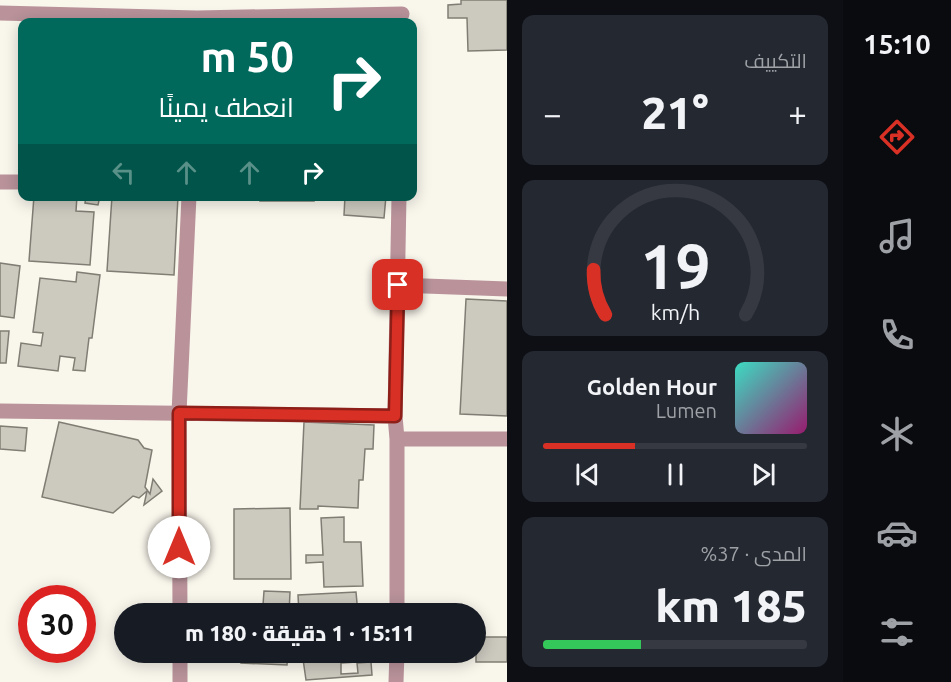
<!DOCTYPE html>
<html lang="ar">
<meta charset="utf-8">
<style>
:root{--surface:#171b24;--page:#242831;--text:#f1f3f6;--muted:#9ea1a6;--line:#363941;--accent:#d93025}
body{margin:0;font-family:Ubuntu,Cairo,sans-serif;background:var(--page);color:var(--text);direction:rtl;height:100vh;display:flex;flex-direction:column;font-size:22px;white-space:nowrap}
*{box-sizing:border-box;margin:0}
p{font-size:20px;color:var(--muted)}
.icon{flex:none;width:33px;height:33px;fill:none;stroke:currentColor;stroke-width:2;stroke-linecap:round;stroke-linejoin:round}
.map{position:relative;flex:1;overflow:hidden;direction:ltr}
.side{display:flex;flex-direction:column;gap:15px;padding:15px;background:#0d0f14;width:336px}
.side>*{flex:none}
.guide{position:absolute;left:18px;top:18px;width:399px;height:183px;border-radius:12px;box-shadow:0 3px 15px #0003;direction:rtl;background:#00695c;color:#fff;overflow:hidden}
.speed{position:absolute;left:18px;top:585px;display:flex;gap:12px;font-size:30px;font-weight:700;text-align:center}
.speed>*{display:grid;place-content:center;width:78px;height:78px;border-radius:50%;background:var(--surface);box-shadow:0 3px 15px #0003;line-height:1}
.speed .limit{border:9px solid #d22;background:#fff;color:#111}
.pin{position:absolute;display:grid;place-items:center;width:51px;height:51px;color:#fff;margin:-26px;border-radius:12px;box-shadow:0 3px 9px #0006}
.me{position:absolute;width:66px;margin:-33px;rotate:0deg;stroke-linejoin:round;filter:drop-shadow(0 0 4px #0008)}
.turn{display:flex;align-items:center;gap:21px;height:126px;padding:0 24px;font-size:27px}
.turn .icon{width:78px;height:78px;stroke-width:2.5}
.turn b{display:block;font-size:42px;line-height:51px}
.lanes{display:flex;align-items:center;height:57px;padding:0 24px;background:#0003;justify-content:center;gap:30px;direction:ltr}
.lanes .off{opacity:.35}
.big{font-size:45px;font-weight:800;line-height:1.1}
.side .tile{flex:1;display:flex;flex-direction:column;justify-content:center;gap:9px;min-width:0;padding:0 21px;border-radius:12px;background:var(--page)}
.side .dial{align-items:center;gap:0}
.dial svg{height:156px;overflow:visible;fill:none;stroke:var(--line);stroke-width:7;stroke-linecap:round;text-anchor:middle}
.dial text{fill:var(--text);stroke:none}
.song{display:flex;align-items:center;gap:18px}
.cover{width:72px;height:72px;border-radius:9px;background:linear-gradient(135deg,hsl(170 70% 55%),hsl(320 70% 35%))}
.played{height:6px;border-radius:3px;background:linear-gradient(90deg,var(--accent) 35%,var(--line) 35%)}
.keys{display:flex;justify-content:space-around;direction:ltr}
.heat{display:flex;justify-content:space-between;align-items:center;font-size:33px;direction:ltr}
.charge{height:9px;border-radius:4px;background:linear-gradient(90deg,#34c759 37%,var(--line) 0)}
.trip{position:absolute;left:114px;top:603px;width:372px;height:60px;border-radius:30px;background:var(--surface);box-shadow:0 3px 15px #0003;font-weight:800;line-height:60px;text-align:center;direction:rtl}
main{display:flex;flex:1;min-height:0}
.menu{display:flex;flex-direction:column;width:108px;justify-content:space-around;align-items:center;background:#090b0e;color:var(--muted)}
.menu .icon{width:42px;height:42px}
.menu .selected{color:var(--accent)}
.menu b{font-size:27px;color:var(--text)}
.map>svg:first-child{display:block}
</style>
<main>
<nav class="menu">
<b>15:10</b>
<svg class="icon selected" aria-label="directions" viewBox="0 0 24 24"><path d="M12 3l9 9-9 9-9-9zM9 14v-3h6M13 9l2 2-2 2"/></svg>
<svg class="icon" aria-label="music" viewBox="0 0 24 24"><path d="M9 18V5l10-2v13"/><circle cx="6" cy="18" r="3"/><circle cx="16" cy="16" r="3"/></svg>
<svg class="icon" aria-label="phone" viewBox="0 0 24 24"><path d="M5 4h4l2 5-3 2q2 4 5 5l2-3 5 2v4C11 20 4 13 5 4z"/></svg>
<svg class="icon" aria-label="climate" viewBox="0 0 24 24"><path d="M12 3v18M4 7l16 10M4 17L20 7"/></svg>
<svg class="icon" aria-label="car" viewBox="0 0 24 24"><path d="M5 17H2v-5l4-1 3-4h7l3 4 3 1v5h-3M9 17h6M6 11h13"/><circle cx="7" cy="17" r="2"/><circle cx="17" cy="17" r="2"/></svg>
<svg class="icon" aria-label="filters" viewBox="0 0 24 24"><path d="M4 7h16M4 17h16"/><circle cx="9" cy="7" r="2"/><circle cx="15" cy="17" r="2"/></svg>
</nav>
<section class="side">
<div class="tile"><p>التكييف</p>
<div class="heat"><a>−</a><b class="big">21°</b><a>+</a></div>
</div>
<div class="tile dial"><svg viewBox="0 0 100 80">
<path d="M14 69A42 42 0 1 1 86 69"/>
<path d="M14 69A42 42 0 0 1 8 46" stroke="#d93025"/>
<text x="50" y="56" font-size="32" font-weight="700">19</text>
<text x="50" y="72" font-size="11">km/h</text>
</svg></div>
<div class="tile">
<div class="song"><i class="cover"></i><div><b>Golden Hour</b><p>Lumen</p></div></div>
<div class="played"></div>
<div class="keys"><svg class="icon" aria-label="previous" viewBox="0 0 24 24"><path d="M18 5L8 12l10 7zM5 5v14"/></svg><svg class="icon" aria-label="pause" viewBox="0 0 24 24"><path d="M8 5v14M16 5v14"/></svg><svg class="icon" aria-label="next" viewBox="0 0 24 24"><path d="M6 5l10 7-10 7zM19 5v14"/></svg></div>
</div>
<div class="tile"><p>المدى · 37%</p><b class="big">185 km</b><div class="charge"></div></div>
</section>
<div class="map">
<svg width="507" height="682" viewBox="0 0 507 682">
<rect width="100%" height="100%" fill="#f9f6ec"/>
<path fill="#ccc9bf" stroke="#807d74" stroke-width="1.5" d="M461 0H507V50L468 51 467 18H448V5L461 4Z
M34 196H77L76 211 94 212 90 265 29 261Z
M86 196H100L98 205 85 203Z
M112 196H178L174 275 107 271Z
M260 196H314V201H260Z
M345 196H386L384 218 344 215Z
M0 263 20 266 14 318 0 316Z
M77 272 100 275 92 338H89L85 371 73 370 75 358 60 356 58 371 18 366 21 343 41 346 43 333 33 332 40 278 76 282Z
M466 299 507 301V416L460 414Z
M0 331H9L6 363H0Z
M59 422 138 440 144 448 152 450 145 487 150 494 153 479 162 491 144 505 147 491 139 498 133 496 113 513 42 497Z
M304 422 374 425 373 449H365L363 480H359L358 508 318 506V509H300Z
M0 426 27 428 25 451 0 449Z
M290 508 291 579H234V509Z
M344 517V542H361L363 586 324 587 323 562 306 563V555H323L321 518Z
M264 591 290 592 289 614H231L232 604 263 605Z
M356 592 358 614H299L298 595Z
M476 637H507V662H476Z
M242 652H288L287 665 241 663Z
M302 652H356V662L341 663V674L358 673 357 663 371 662 372 675 306 680Z"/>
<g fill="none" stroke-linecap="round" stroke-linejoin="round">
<path stroke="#b9929a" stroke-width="15" d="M0 13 197 18 402 14
M0 182H22
M398 285 507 289
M0 411 395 416
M397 439H507
M180 614 179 413 189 196
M397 614V439L395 416 399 196
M180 652V682
M396 682 397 652"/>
</g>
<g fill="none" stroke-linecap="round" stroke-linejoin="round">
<defs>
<path id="route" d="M179 547V413L395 416 398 285"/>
</defs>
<use href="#route" stroke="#8d1f18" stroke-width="15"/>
<use href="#route" stroke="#d93025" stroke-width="10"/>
</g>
</svg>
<div class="speed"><div class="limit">30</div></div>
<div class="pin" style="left:398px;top:285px;background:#d93025"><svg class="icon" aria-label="arrive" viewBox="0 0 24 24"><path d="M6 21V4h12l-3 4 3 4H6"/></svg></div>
<svg class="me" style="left:179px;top:547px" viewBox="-20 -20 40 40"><circle r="19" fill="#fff"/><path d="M0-13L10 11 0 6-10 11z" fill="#d93025"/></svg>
<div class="trip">15:11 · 1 دقيقة · 180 m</div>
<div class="guide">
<div class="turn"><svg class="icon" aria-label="right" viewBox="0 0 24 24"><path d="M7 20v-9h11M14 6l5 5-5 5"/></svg><div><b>50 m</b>انعطف يمينًا</div></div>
<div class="lanes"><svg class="icon off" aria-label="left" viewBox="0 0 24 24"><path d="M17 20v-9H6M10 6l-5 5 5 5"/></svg><svg class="icon off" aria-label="ahead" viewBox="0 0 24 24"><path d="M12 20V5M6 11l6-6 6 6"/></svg><svg class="icon off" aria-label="ahead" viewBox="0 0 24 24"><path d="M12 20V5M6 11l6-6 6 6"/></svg><svg class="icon" aria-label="right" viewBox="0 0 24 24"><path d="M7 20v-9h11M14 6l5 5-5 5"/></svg></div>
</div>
</div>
</main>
